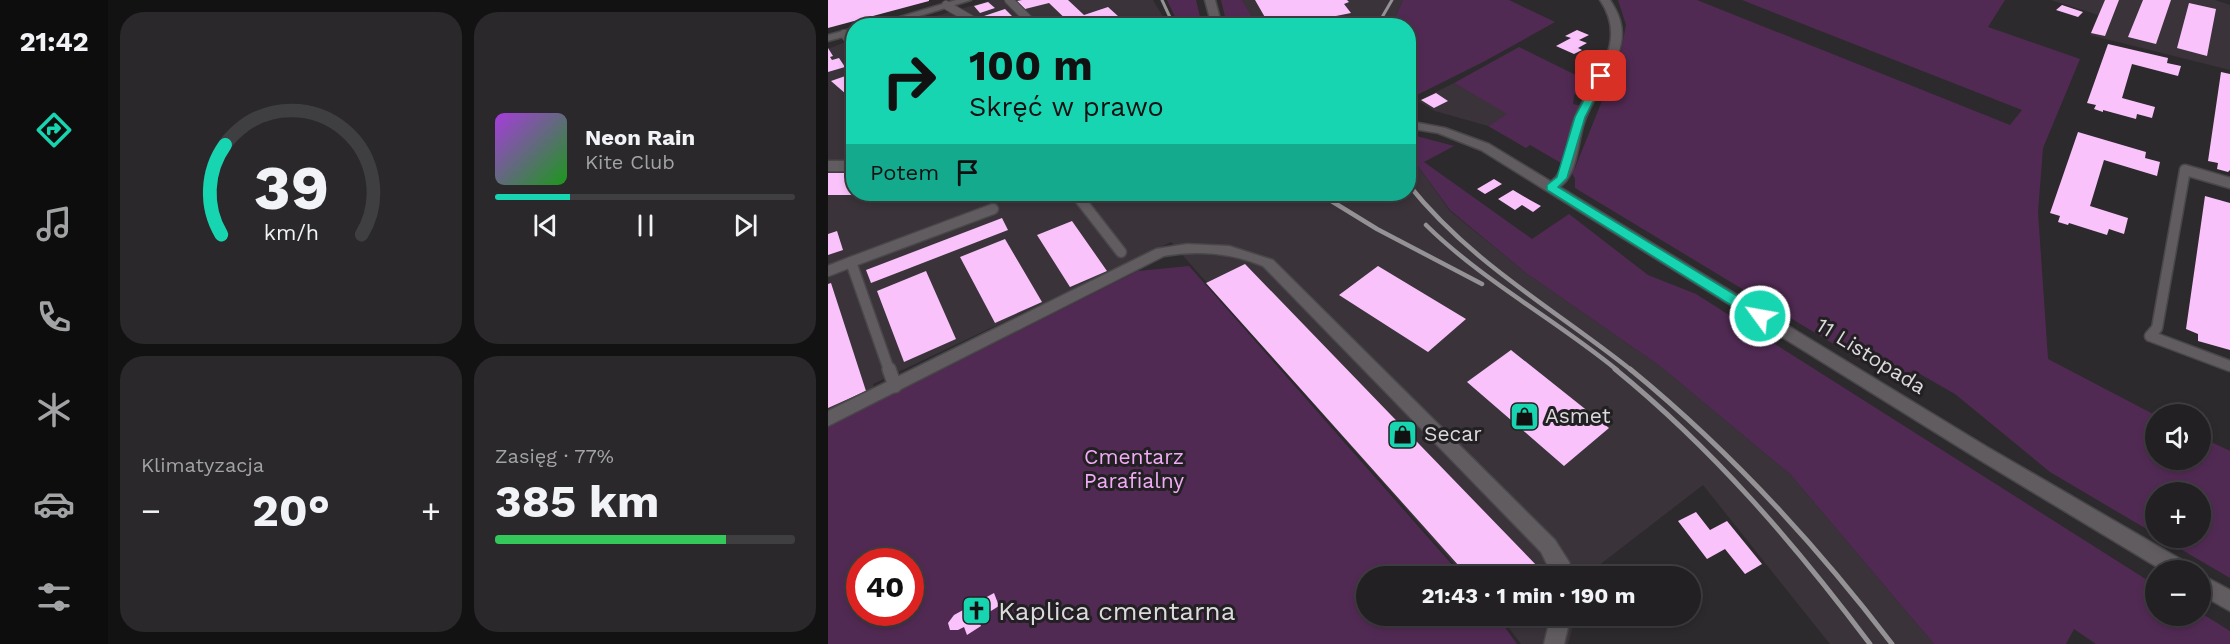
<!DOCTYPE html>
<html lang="pl">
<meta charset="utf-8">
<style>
:root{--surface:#222022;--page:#2a282a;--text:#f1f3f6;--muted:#a2a3a5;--line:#3f3e40;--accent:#18d5b2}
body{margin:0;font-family:"Work Sans",sans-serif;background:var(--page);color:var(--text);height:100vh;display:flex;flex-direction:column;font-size:22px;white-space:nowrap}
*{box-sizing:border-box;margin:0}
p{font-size:20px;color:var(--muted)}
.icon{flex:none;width:33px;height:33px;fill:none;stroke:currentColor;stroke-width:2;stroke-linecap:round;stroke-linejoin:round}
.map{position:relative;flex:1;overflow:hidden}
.details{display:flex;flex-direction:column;gap:12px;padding:12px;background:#131213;width:720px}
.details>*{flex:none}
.hud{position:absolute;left:18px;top:18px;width:570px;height:183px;border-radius:24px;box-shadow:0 3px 9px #0003,0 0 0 2px var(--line);background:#18d5b2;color:#111;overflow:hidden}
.controls{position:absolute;left:1317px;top:404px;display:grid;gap:12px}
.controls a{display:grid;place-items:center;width:66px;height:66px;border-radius:50%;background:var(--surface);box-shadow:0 3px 9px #0003,0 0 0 2px var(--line);font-size:30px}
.speed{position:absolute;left:18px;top:548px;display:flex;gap:12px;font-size:30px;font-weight:700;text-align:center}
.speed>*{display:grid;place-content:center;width:78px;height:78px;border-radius:50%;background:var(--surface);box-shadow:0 3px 9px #0003,0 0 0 2px var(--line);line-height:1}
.speed .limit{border:9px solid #d22;background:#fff;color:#111}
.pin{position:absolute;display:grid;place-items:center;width:51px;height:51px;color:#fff;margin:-26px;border-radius:12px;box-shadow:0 3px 9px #0006}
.me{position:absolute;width:66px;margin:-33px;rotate:302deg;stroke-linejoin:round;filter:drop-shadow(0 0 4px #0008)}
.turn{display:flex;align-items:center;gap:21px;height:126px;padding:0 24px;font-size:27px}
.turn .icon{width:78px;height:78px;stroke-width:2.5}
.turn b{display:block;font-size:42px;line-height:51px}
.then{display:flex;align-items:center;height:57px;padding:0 24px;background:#0003;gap:12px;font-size:22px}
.big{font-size:45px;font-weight:700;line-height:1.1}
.details .card{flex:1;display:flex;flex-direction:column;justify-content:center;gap:9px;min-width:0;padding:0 21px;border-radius:24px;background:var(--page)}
.details .dial{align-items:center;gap:0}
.dial svg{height:156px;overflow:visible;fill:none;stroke:var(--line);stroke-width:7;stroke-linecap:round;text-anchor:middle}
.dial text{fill:var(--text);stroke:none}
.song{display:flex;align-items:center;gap:18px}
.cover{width:72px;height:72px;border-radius:9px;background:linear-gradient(135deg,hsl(280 70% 55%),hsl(120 70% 35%))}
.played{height:6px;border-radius:3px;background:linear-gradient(90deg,var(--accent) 25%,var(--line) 25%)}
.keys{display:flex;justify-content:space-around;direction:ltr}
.heat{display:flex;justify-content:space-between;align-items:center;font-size:33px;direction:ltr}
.charge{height:9px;border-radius:4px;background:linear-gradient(90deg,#34c759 77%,var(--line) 0)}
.details .tiles{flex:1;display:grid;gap:12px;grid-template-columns:repeat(2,1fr)}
.trip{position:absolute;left:528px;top:566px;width:345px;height:60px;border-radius:30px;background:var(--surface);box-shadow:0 3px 9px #0003,0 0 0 2px var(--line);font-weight:700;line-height:60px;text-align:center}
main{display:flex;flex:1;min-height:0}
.tab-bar{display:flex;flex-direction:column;width:108px;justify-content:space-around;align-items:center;background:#0e0d0e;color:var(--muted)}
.tab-bar .icon{width:42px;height:42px}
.tab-bar .selected{color:var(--accent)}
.tab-bar b{font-size:27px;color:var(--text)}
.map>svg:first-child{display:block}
</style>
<main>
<nav class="tab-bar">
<b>21:42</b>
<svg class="icon selected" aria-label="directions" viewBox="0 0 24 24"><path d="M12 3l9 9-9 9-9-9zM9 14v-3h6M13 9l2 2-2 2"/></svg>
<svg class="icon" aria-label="music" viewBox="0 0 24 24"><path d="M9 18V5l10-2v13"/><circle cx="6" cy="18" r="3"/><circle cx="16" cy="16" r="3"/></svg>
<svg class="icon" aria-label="phone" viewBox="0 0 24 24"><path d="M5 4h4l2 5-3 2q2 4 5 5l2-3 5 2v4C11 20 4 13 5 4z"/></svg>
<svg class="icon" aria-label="climate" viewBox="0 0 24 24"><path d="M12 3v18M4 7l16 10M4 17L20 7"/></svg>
<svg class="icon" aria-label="car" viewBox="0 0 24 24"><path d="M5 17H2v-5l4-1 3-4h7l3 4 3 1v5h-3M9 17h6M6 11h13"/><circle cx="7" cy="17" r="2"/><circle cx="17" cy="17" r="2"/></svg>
<svg class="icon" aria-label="filters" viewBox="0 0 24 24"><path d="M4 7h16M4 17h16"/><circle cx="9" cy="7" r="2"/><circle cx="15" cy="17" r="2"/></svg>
</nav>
<section class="details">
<div class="tiles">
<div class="card dial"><svg viewBox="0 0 100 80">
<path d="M14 69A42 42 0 1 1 86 69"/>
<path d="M14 69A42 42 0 0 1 16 23" stroke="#18d5b2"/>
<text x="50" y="56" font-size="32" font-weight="700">39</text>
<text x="50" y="72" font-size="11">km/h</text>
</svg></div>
<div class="card">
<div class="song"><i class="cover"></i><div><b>Neon Rain</b><p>Kite Club</p></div></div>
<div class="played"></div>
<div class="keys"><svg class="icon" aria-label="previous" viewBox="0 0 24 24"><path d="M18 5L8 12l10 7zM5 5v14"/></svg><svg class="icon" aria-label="pause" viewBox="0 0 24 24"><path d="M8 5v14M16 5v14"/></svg><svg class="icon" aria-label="next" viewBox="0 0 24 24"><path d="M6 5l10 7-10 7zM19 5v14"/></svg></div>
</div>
<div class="card"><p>Klimatyzacja</p>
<div class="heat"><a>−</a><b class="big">20°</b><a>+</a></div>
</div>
<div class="card"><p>Zasięg · 77%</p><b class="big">385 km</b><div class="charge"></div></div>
</div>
</section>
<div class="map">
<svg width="1402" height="644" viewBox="0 0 1402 644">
<rect width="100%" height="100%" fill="#2d2a2d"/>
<path fill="#3a333a" d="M163 0H325L340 25 75 26Z
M414 0H575L564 26 429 25Z
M1223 0H1387L1402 5V70L1262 35 1270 15Z
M25 39 26 194H580L581 154 622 211 698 273 832 366 962 474 1106 644H1002L875 485 757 576H637L343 242 45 384 46 390 0 412V49Z
M626 83 680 114 660 126 607 111 590 101Z
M671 615H748L740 644H693Z"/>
<path fill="#512a53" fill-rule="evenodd" d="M339 0H368L374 25H351Z
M393 0H414L429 25H399Z
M575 0H681L727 22 657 61 581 99 580 26 564 25Z
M790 0H869L1182 125 1194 110 914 0H1177L1160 27 1252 59 1215 148 1210 212 1220 359 1327 415 1328 459H1372L1373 437 1402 451V578L1332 537H1372V492H1328L1327 534 1222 472 1127 394 1085 370 1072 384 747 188V179L743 171 747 168 792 56 798 25Z
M691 47 766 84 746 95 745 104 753 106 733 163 702 145 698 148 660 126 679 114 626 83Z
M581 134 626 146 596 162 704 239 741 214 820 275 868 294 1327 585 1328 615H1372L1373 613 1402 631V644H1268L1246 629 1238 644H1106L962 474 832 366 698 273 622 210 581 154Z
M361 266 634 576H538V615H668L689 644H0V427L310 271ZM32 561H82V612H32Z"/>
<path fill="#f9c2fb" d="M0 0H101V1L0 28Z
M194 0H240L256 15 280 7 301 26H245L221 3 197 9 189 1Z
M427 0H519L521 2 516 4 523 13 508 16 513 23 503 26H442Z
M1277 0H1291L1277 36 1263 33Z
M1315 0H1343L1328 44 1300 37Z
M160 2 167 8 152 13 146 6Z
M1361 3 1388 9 1379 56 1349 48Z
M1234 5 1255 12 1250 17 1228 10Z
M177 9 187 19 166 26 156 16Z
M749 30 761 35 751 40 759 43 750 48 754 50 746 54 728 46 743 38 737 36Z
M1280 44 1340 58 1339 63 1353 66 1350 76 1304 64 1294 98 1327 107 1324 118 1309 114 1308 119 1275 110V112L1266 109 1268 105 1259 103Z
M0 48 5 56 2 57 4 60 11 58 17 67 0 72Z
M1393 72 1402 74V170L1400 172 1389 169 1390 163 1380 161Z
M26 73V101L3 81Z
M608 93 620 101 606 108 593 100Z
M1250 132 1318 152 1317 158 1332 162 1329 176 1276 160 1262 206 1300 218 1296 234 1281 229 1279 235 1241 223 1240 225 1230 222 1232 216 1222 213Z
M0 173H26V195H0Z
M666 179 674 184 657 194 649 189Z
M685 190 702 200 713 206 705 212 694 205 687 210 670 199Z
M1377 196 1402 203V350L1370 341V334L1358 329Z
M174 218 180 230 43 283 38 270Z
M244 221 279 271 242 287 209 235Z
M9 231 15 250 0 255V234Z
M177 239 214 302 167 323 132 257Z
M417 264 562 414 712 569 704 576H640L378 283Z
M550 266 638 319 600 352 511 295Z
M98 271 128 339 76 362 49 291Z
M3 283 38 391 0 408V284Z
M683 350 781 428 736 466 639 382Z
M868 512 882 530 899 521 934 564 917 574 897 549 879 559 850 521Z
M166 593 171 606 150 619 153 626 139 635 136 627 130 630H122L120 623 126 615Z"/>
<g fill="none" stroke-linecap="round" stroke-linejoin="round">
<defs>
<path id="service-far2" d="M181 0 207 26
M118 5 154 26
M16 34 26 45"/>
<path id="service-far1" d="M0 166H26
M1402 183 1357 170 1329 328 1322 336 1402 366
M248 194 293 252
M23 262 165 209
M0 271 23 262 61 370"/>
<path id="service" d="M61 369 67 386"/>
<path id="minor" d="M772 0H782C791 14 796 26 793 43 787 73 765 95 756 123 750 141 750 165 738 181 733 187 727 192 719 190L717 187C721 182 727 180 730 174 740 157 739 135 747 117 764 77 802 44 772 0Z
M359 244 401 246 445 260 727 540 741 562 745 576H725L713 552 435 266C404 253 370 250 336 256L0 426V411L328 249Z
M723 615H743L736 644H716Z"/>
<path id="tertiary" d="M128 0H143L59 26H42Z
M377 0H387L394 26H384Z
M26 28V34L0 41V35Z
M580 121 617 128 661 144 1159 447 1359 563 1362 570H1334L1147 457 653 150 610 133 580 128Z
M1372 574 1402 590V611L1372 594Z"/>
</defs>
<use href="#service-far2" stroke="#494749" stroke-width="10"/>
<use href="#service-far1" stroke="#494749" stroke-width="13"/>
<use href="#service" stroke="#494749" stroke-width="16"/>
<use href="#minor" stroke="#494749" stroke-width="3"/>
<use href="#tertiary" stroke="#494749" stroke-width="3"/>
<use href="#service-far2" stroke="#605c60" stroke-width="8"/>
<use href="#service-far1" stroke="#605c60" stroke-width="10"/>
<use href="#service" stroke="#605c60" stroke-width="13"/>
<use href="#minor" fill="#605c60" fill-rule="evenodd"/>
<use href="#tertiary" fill="#605c60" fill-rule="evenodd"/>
<path stroke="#949294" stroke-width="3" d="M334 0 346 26
M549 26 564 0"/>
<path stroke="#949294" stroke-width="4.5" d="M580 184C645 265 724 307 803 370
M492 194 549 229 654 284
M598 225C656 282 727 319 789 370"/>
<path stroke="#949294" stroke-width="5" d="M787 369C885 449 966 543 1042 644
M802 369C901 450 986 542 1064 644"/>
</g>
<path fill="#18d5b2" stroke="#108a74" stroke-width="1.5" d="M770 74 778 76 757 117 739 178 730 187 937 313 939 316 937 320H927L719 190V185L729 177 747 117Z"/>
<defs>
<symbol id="shop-square" viewBox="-11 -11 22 22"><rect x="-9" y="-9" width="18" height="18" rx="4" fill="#18d5b2" stroke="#232023"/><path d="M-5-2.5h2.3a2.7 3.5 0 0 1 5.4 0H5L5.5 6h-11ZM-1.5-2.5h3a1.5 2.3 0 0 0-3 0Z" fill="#111"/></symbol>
<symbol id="church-square" viewBox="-11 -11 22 22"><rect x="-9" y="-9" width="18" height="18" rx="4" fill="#18d5b2" stroke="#232023"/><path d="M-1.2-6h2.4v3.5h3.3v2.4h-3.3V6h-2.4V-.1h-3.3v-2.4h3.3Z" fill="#111"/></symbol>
</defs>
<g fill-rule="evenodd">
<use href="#shop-square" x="680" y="400" width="33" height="33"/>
<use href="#shop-square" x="558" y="418" width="33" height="33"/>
<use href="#church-square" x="132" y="594" width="33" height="33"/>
</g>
<g text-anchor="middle" stroke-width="6" stroke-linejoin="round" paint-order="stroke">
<g font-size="21" fill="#dcdadc" stroke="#232023">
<text transform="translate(1043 356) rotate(32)" y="7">11 Listopada</text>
</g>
<g font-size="21" fill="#dcdadc" stroke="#232023" text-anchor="start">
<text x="717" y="423">Asmet</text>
<text x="596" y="441">Secar</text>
</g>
<g font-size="21" fill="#f2abf6" stroke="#232023">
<text x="306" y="464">Cmentarz<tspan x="306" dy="24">Parafialny</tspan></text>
</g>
<g font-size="26" fill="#dcdadc" stroke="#232023" text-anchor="start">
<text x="170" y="620">Kaplica cmentarna</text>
</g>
</g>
</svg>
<div class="controls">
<a><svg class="icon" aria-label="sound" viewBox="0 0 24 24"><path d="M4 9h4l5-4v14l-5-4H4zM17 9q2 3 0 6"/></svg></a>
<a>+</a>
<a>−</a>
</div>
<div class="speed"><div class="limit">40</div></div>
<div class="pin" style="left:773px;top:76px;background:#d93025"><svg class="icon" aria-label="arrive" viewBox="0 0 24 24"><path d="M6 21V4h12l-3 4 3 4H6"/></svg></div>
<svg class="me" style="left:932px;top:316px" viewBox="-20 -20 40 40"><circle r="17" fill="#18d5b2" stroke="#fff" stroke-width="3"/><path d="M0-11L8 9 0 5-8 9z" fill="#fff"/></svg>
<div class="trip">21:43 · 1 min · 190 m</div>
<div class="hud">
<div class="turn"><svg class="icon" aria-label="right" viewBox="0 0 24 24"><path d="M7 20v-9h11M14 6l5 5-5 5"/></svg><div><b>100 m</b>Skręć w prawo</div></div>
<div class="then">Potem<svg class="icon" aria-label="arrive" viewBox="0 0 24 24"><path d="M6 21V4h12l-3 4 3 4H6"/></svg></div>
</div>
</div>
</main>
